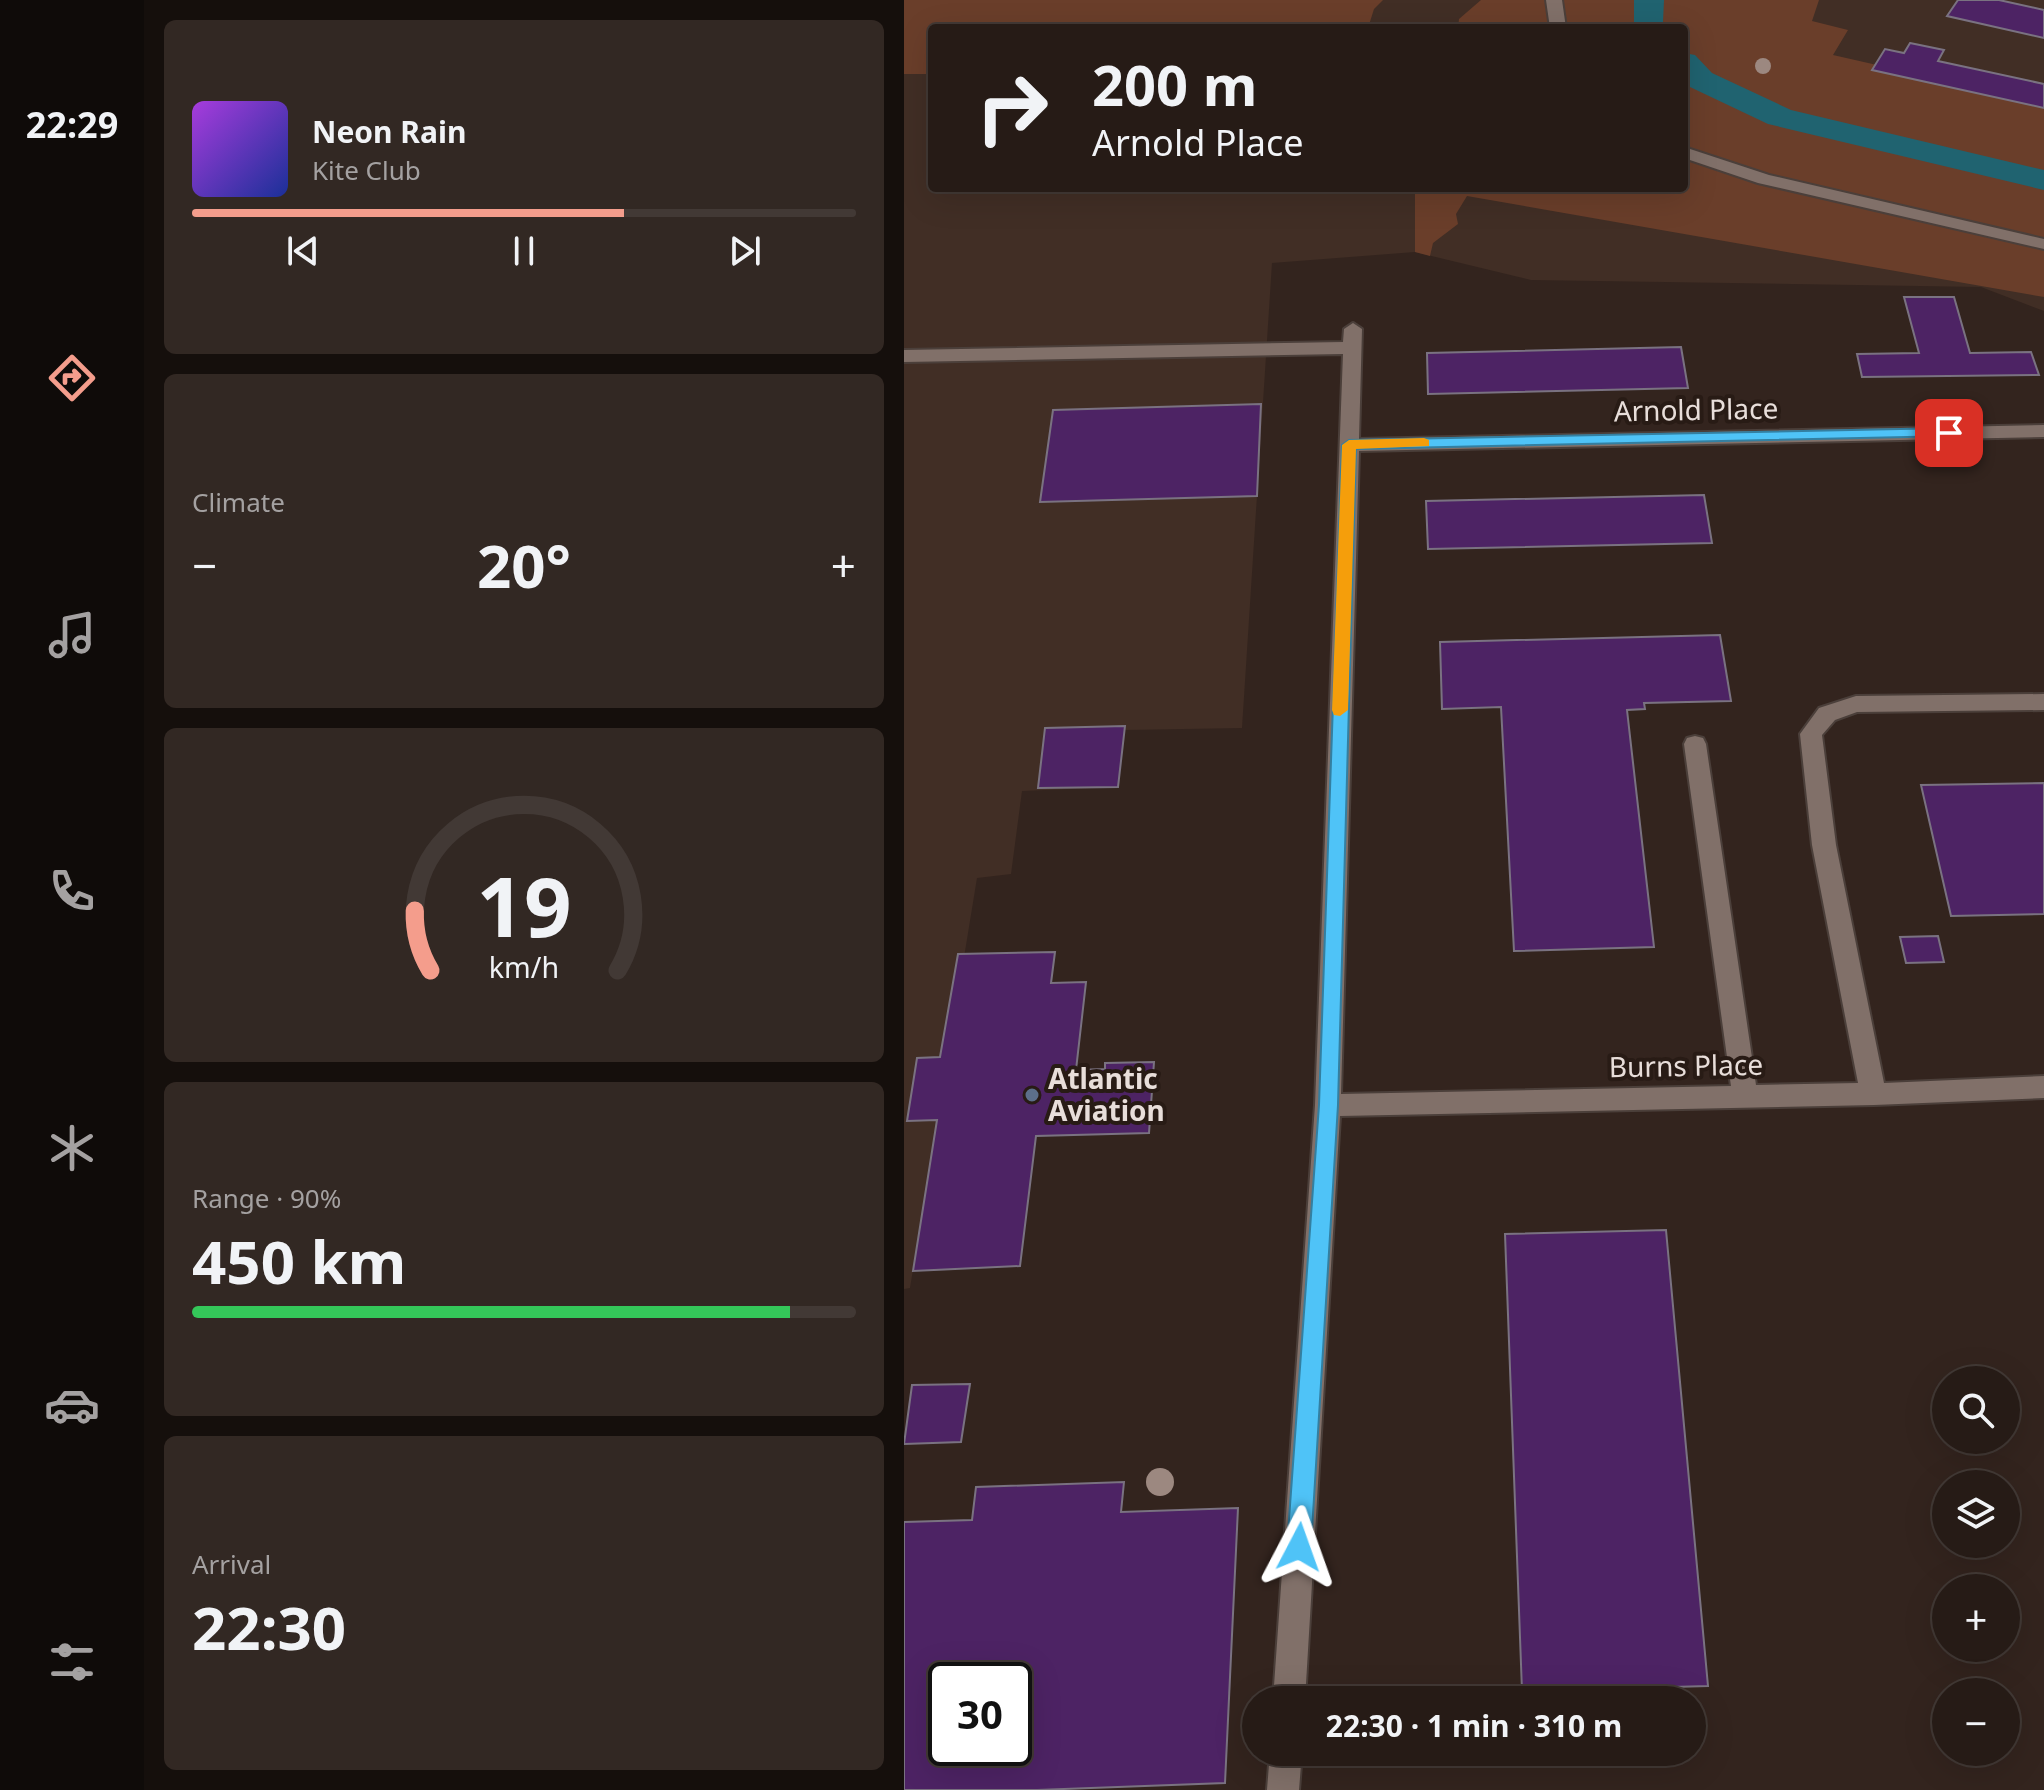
<!DOCTYPE html>
<meta charset="utf-8">
<style>
:root{--surface:#261b16;--page:#322823;--text:#f1f3f6;--muted:#a4a1a1;--line:#423935;--accent:#f49d8c}
body{margin:0;font-family:"Noto Sans",sans-serif;background:var(--page);color:var(--text);height:100vh;display:flex;flex-direction:column;font-size:30px;white-space:nowrap}
*{box-sizing:border-box;margin:0}
p{font-size:26px;color:var(--muted)}
.icon{flex:none;width:44px;height:44px;fill:none;stroke:currentColor;stroke-width:2;stroke-linecap:round;stroke-linejoin:round}
.map{position:relative;flex:1;overflow:hidden}
.sheet{display:flex;flex-direction:column;gap:20px;padding:20px;background:#150f0c;width:760px}
.sheet>*{flex:none}
.top-card{position:absolute;left:24px;top:24px;width:760px;height:168px;border-radius:8px;box-shadow:0 8px 32px #0002,0 0 0 2px var(--line);background:#261b16;color:var(--text);overflow:hidden}
.tools{position:absolute;left:1028px;top:1366px;display:grid;gap:16px}
.tools a{display:grid;place-items:center;width:88px;height:88px;border-radius:50%;background:var(--surface);box-shadow:0 8px 32px #0002,0 0 0 2px var(--line);font-size:40px}
.speed{position:absolute;left:24px;top:1662px;display:flex;gap:16px;font-size:40px;font-weight:700;text-align:center}
.speed>*{display:grid;place-content:center;width:104px;height:104px;border-radius:50%;background:var(--surface);box-shadow:0 8px 32px #0002,0 0 0 2px var(--line);line-height:1}
.speed .limit{border:4px solid #111;border-radius:12px;background:#fff;color:#111}
.pin{position:absolute;display:grid;place-items:center;width:68px;height:68px;color:#fff;margin:-34px;border-radius:16px;box-shadow:0 4px 12px #0006}
.me{position:absolute;width:88px;margin:-44px;rotate:4deg;stroke-linejoin:round;filter:drop-shadow(0 0 6px #0008)}
.turn{display:flex;align-items:center;gap:28px;height:168px;padding:0 32px;font-size:36px}
.turn .icon{width:104px;height:104px;stroke-width:2.5}
.turn b{display:block;font-size:56px;line-height:68px}
.big{font-size:60px;font-weight:700;line-height:1.1}
.sheet .widget{flex:1;display:flex;flex-direction:column;justify-content:center;gap:12px;min-width:0;padding:0 28px;border-radius:12px;background:var(--page)}
.sheet .dial{align-items:center;gap:0}
.dial svg{height:208px;overflow:visible;fill:none;stroke:var(--line);stroke-width:7;stroke-linecap:round;text-anchor:middle}
.dial text{fill:var(--text);stroke:none}
.song{display:flex;align-items:center;gap:24px}
.cover{width:96px;height:96px;border-radius:12px;background:linear-gradient(135deg,hsl(280 70% 55%),hsl(230 70% 35%))}
.played{height:8px;border-radius:4px;background:linear-gradient(90deg,var(--accent) 65%,var(--line) 65%)}
.keys{display:flex;justify-content:space-around;direction:ltr}
.heat{display:flex;justify-content:space-between;align-items:center;font-size:44px;direction:ltr}
.charge{height:12px;border-radius:6px;background:linear-gradient(90deg,#34c759 90%,var(--line) 0)}
.trip{position:absolute;left:338px;top:1686px;width:464px;height:80px;border-radius:40px;background:var(--surface);box-shadow:0 8px 32px #0002,0 0 0 2px var(--line);font-weight:700;line-height:80px;text-align:center}
main{display:flex;flex:1;min-height:0}
.dock{display:flex;flex-direction:column;width:144px;justify-content:space-around;align-items:center;background:#0f0b09;color:var(--muted)}
.dock .icon{width:56px;height:56px}
.dock .active{color:var(--accent)}
.dock b{font-size:36px;color:var(--text)}
.map>svg:first-child{display:block}
</style>
<main>
<nav class="dock">
<b>22:29</b>
<svg class="icon active" aria-label="directions" viewBox="0 0 24 24"><path d="M12 3l9 9-9 9-9-9zM9 14v-3h6M13 9l2 2-2 2"/></svg>
<svg class="icon" aria-label="music" viewBox="0 0 24 24"><path d="M9 18V5l10-2v13"/><circle cx="6" cy="18" r="3"/><circle cx="16" cy="16" r="3"/></svg>
<svg class="icon" aria-label="phone" viewBox="0 0 24 24"><path d="M5 4h4l2 5-3 2q2 4 5 5l2-3 5 2v4C11 20 4 13 5 4z"/></svg>
<svg class="icon" aria-label="climate" viewBox="0 0 24 24"><path d="M12 3v18M4 7l16 10M4 17L20 7"/></svg>
<svg class="icon" aria-label="car" viewBox="0 0 24 24"><path d="M5 17H2v-5l4-1 3-4h7l3 4 3 1v5h-3M9 17h6M6 11h13"/><circle cx="7" cy="17" r="2"/><circle cx="17" cy="17" r="2"/></svg>
<svg class="icon" aria-label="filters" viewBox="0 0 24 24"><path d="M4 7h16M4 17h16"/><circle cx="9" cy="7" r="2"/><circle cx="15" cy="17" r="2"/></svg>
</nav>
<section class="sheet">
<div class="widget">
<div class="song"><i class="cover"></i><div><b>Neon Rain</b><p>Kite Club</p></div></div>
<div class="played"></div>
<div class="keys"><svg class="icon" aria-label="previous" viewBox="0 0 24 24"><path d="M18 5L8 12l10 7zM5 5v14"/></svg><svg class="icon" aria-label="pause" viewBox="0 0 24 24"><path d="M8 5v14M16 5v14"/></svg><svg class="icon" aria-label="next" viewBox="0 0 24 24"><path d="M6 5l10 7-10 7zM19 5v14"/></svg></div>
</div>
<div class="widget"><p>Climate</p>
<div class="heat"><a>−</a><b class="big">20°</b><a>+</a></div>
</div>
<div class="widget dial"><svg viewBox="0 0 100 80">
<path d="M14 69A42 42 0 1 1 86 69"/>
<path d="M14 69A42 42 0 0 1 8 46" stroke="#f49d8c"/>
<text x="50" y="56" font-size="32" font-weight="700">19</text>
<text x="50" y="72" font-size="11">km/h</text>
</svg></div>
<div class="widget"><p>Range · 90%</p><b class="big">450 km</b><div class="charge"></div></div>
<div class="widget"><p>Arrival</p><b class="big">22:30</b></div>
</section>
<div class="map">
<svg width="1140" height="1790" viewBox="0 0 1140 1790">
<rect width="100%" height="100%" fill="#33241e"/>
<path fill="#412e25" fill-rule="evenodd" d="M0 0H1140V311L1077 287 627 280 511 252 368 263 338 728 221 730 214 787 118 791 107 874 73 878 6 1288 0 1289ZM28 28H780V188H28Z"/>
<path fill="#6a3e2a" d="M0 0H479L470 9 464 28H28V74H0Z
M577 0H915L908 21 944 30 929 55 1140 103V297L563 196 552 214 554 224 529 243 526 256 511 252V188H780V28H554L555 19Z"/>
<g fill="none" stroke-linecap="round" stroke-linejoin="round">
<path fill="#206370" fill-rule="evenodd" d="M730 0H760L759 22 762 28H730Z
M780 53 791 55 808 73 887 110 1140 170V190L864 124 786 87 780 81Z"/>
</g>
<path fill="#4d2364" stroke="#7a7281" stroke-width="2" fill-rule="evenodd" d="M1054 0H1095L1140 10V38L1043 16Z
M1006 43 1040 50 1034 61 1140 84V108L968 70 981 49 1000 53Z
M1000 297H1050L1066 353 1127 352 1135 375 958 377 953 354 1015 353Z
M777 347 784 388 524 394 523 353Z
M357 404 353 496 136 502 149 410Z
M800 495 808 543 524 549 522 501Z
M816 635 827 701 740 703 741 709 723 710 750 947 610 951 597 707 538 709 536 642Z
M221 726 214 787 134 788 141 728Z
M1140 783V914L1047 916 1017 785Z
M1034 936 1040 962 1002 963 996 937Z
M151 952 147 983 182 982 172 1070 201 1069V1063L250 1062 245 1133 132 1136 116 1266 9 1271 33 1120 3 1121 13 1058 36 1057 54 954Z
M762 1230 804 1686 618 1691 601 1234Z
M66 1384 57 1442 0 1444 8 1385Z
M220 1482 217 1512 334 1508 321 1783 133 1790H0V1522L68 1520 72 1487ZM42 1680H110V1748H42Z"/>
<g fill="none" stroke-linecap="round" stroke-linejoin="round">
<defs>
<path id="minor" d="M642 0H658L662 28H646Z
M780 147 865 175 1140 239V249L854 183 780 158Z
M449 323 458 329 455 439 1140 425V437L455 451 437 1094 827 1086 780 744 783 738 791 736 799 738 802 744 852 1085 954 1083 908 845 896 734 915 708 952 696 1140 694V710L953 712 931 720 918 735 932 845 980 1083 1140 1076V1098L970 1105 436 1116 401 1700H369L411 1105 439 354 0 362V350L439 342 440 329Z
M366 1752H398L395 1790H363Z"/>
</defs>
<use href="#minor" stroke="#4b3f3a" stroke-width="4"/>
<use href="#minor" fill="#817069" fill-rule="evenodd"/>
</g>
<g fill="#9c8880">
<circle cx="859" cy="66" r="8"/>
<circle cx="256" cy="1482" r="14"/>
</g>
<path fill="#4fc3f7" stroke="#337fa1" stroke-width="2" d="M1045 428 1050 429V436L452 449 434 1105 407 1547 403 1556 395 1559 387 1556 383 1547 415 1105 438 445 445 440Z"/>
<path fill="#f59e0b" d="M520 438 525 440V446L452 449 444 710 436 716 430 715 428 710 438 445 445 440Z"/>
<circle fill="#5c6f8a" stroke="#281b15" stroke-width="3" cx="128" cy="1095" r="8"/>
<g text-anchor="middle" stroke-width="8" stroke-linejoin="round" paint-order="stroke">
<g font-size="28" fill="#e8deda" stroke="#281b15">
<text transform="translate(792 410) rotate(-1)" y="10">Arnold Place</text>
<text transform="translate(782 1066) rotate(-1)" y="10">Burns Place</text>
</g>
<g font-size="28" font-weight="bold" fill="#e8deda" stroke="#281b15" text-anchor="start">
<text x="144" y="1089">Atlantic<tspan x="144" dy="32">Aviation</tspan></text>
</g>
</g>
</svg>
<div class="tools">
<a><svg class="icon" aria-label="search" viewBox="0 0 24 24"><circle cx="10" cy="10" r="6"/><path d="M15 15l6 6"/></svg></a>
<a><svg class="icon" aria-label="layers" viewBox="0 0 24 24"><path d="M12 4l9 5-9 5-9-5zM3 14l9 5 9-5"/></svg></a>
<a>+</a>
<a>−</a>
</div>
<div class="speed"><div class="limit">30</div></div>
<div class="pin" style="left:1045px;top:433px;background:#d93025"><svg class="icon" aria-label="arrive" viewBox="0 0 24 24"><path d="M6 21V4h12l-3 4 3 4H6"/></svg></div>
<svg class="me" style="left:395px;top:1547px" viewBox="-20 -20 40 40"><path d="M0-17L14 15 0 8-14 15z" fill="#4fc3f7" stroke="#fff" stroke-width="4"/></svg>
<div class="trip">22:30 · 1 min · 310 m</div>
<div class="top-card">
<div class="turn"><svg class="icon" aria-label="right" viewBox="0 0 24 24"><path d="M7 20v-9h11M14 6l5 5-5 5"/></svg><div><b>200 m</b>Arnold Place</div></div>
</div>
</div>
</main>
